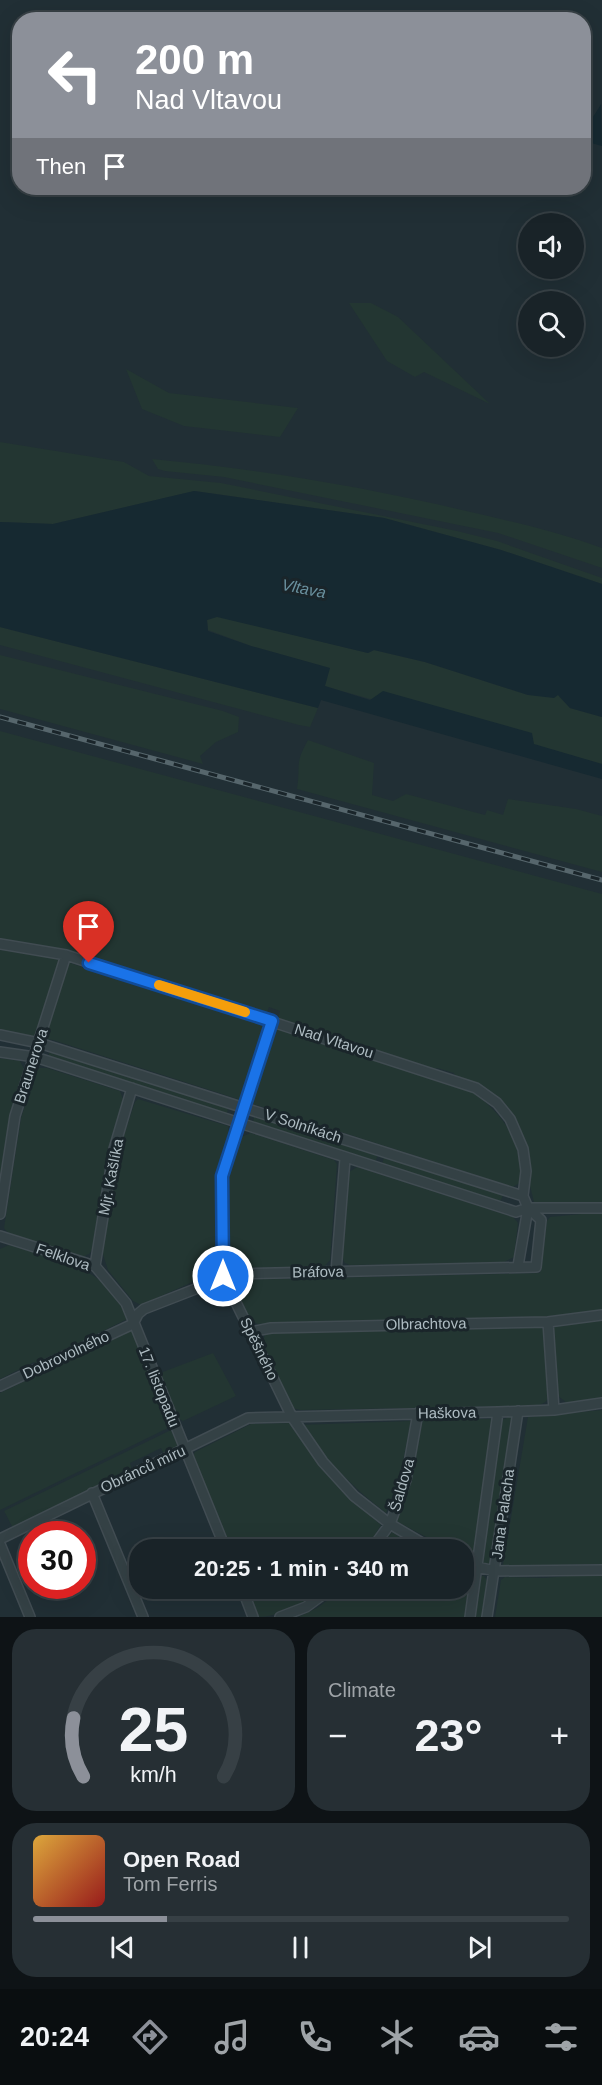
<!DOCTYPE html>
<meta charset="utf-8">
<style>
:root{--surface:#192328;--page:#262f34;--text:#f1f3f6;--muted:#9fa4a8;--line:#374045;--accent:#8c9099}
body{margin:0;font-family:Helvetica,sans-serif;background:var(--page);color:var(--text);height:100vh;display:flex;flex-direction:column;font-size:22px;white-space:nowrap}
*{box-sizing:border-box;margin:0}
p{font-size:20px;color:var(--muted)}
.icon{flex:none;width:33px;height:33px;fill:none;stroke:currentColor;stroke-width:2;stroke-linecap:round;stroke-linejoin:round}
.map{position:relative;height:1617px;overflow:hidden}
.details{display:flex;flex-direction:column;gap:12px;padding:12px;background:#0e1316;flex:1}
.details>*{flex:none}
.banner{position:absolute;left:12px;top:12px;width:579px;height:183px;border-radius:24px;box-shadow:0 6px 24px #0002,0 0 0 2px var(--line);background:#8c9099;color:#fff;overflow:hidden}
.buttons{position:absolute;left:518px;top:213px;display:grid;gap:12px}
.buttons a{display:grid;place-items:center;width:66px;height:66px;border-radius:50%;background:var(--surface);box-shadow:0 6px 24px #0002,0 0 0 2px var(--line);font-size:30px}
.speed{position:absolute;left:18px;top:1521px;display:flex;gap:12px;font-size:30px;font-weight:700;text-align:center}
.speed>*{display:grid;place-content:center;width:78px;height:78px;border-radius:50%;background:var(--surface);box-shadow:0 6px 24px #0002,0 0 0 2px var(--line);line-height:1}
.speed .limit{border:9px solid #d22;background:#fff;color:#111}
.pin{position:absolute;display:grid;place-items:center;width:51px;height:51px;color:#fff;margin:-62px -26px;border-radius:50% 50% 50% 0;rotate:-45deg;box-shadow:0 0 6px #0007}
.pin .icon{rotate:45deg}
.me{position:absolute;width:66px;margin:-33px;rotate:0deg;stroke-linejoin:round;filter:drop-shadow(0 0 4px #0008)}
.turn{display:flex;align-items:center;gap:21px;height:126px;padding:0 24px;font-size:27px}
.turn .icon{width:78px;height:78px;stroke-width:2.5}
.turn b{display:block;font-size:42px;line-height:51px}
.then{display:flex;align-items:center;height:57px;padding:0 24px;background:#0003;gap:12px;font-size:22px}
.big{font-size:45px;font-weight:700;line-height:1.1}
.details .card{flex:1;display:flex;flex-direction:column;justify-content:center;gap:9px;min-width:0;padding:0 21px;border-radius:24px;background:var(--page)}
.details .dial{align-items:center;gap:0}
.dial svg{height:156px;overflow:visible;fill:none;stroke:var(--line);stroke-width:7;stroke-linecap:round;text-anchor:middle}
.dial text{fill:var(--text);stroke:none}
.song{display:flex;align-items:center;gap:18px}
.cover{width:72px;height:72px;border-radius:9px;background:linear-gradient(135deg,hsl(40 70% 55%),hsl(0 70% 35%))}
.played{height:6px;border-radius:3px;background:linear-gradient(90deg,var(--accent) 25%,var(--line) 25%)}
.keys{display:flex;justify-content:space-around;direction:ltr}
.heat{display:flex;justify-content:space-between;align-items:center;font-size:33px;direction:ltr}
.details .tiles{flex:1;display:grid;gap:12px;grid-template-columns:1fr 1fr}
.card:last-child{grid-column:span 2}
.trip{position:absolute;left:129px;top:1539px;width:345px;height:60px;border-radius:24px;background:var(--surface);box-shadow:0 6px 24px #0002,0 0 0 2px var(--line);font-weight:700;line-height:60px;text-align:center}
.tab-bar{display:flex;height:96px;justify-content:space-around;align-items:center;background:#0a0e10;color:var(--muted)}
.tab-bar .icon{width:42px;height:42px}
.tab-bar .selected{color:var(--accent)}
.tab-bar b{font-size:27px;color:var(--text)}
.map>svg:first-child{display:block}
</style>
<div class="map">
<svg width="602" height="1617" viewBox="0 0 602 1617">
<rect width="100%" height="100%" fill="#212f35"/>
<path fill="#233632" d="M349 303H371L398 317 490 404 424 372 415 377 387 361Z
M126 369 169 393 298 408 280 437 184 426 142 409Z
M0 442 124 462 149 476 221 483 457 531 497 541 602 578V584L501 550 384 518 195 491 53 524 0 522Z
M152 459C257 469 360 486 462 510 509 521 557 531 602 548V568L498 533 224 477 165 471 158 469Z
M217 616 368 653 374 650 425 662 528 695H558L570 708 602 717V764L324 686 329 668 251 646 208 630 207 620Z
M0 627 318 708 310 727 299 725 0 645Z
M0 655 223 711 239 717 238 732 216 742 200 756 203 764 4 710 0 709Z
M0 731 602 894V1202L539 1205 534 1202 511 1111 501 1100H496L456 1078 454 1073 437 1068 433 1070 287 1022 278 1019 280 1011 269 1007 266 1015 257 1012 255 1014 204 995 200 997 52 948 0 942Z
M308 740 374 763 372 795 393 801 406 794 485 815 487 810 503 815 508 799 576 809 602 816V872L297 789C301 764 294 765 308 740Z
M0 950 51 957 472 1091C505 1117 521 1139 521 1182L513 1187 53 1040 0 1030Z
M50 1050 229 1107 226 1115 48 1058Z
M0 1058 20 1061 24 1069 10 1115 0 1177Z
M39 1068H47L120 1091 124 1102 108 1150 92 1250 89 1254 82 1257 8 1233 4 1228 21 1118 36 1072Z
M138 1099 228 1126 229 1135 217 1172V1271L141 1305 133 1301 108 1270 102 1251 118 1153 135 1102Z
M255 1114 378 1155 375 1162 253 1122Z
M251 1133 334 1160 337 1164 330 1260 324 1267 239 1268 230 1261 229 1175 241 1137Z
M384 1157 503 1195 500 1202 382 1165Z
M357 1167 513 1217 518 1223 514 1257 502 1263 350 1265 345 1263 342 1258 349 1172Z
M602 1212V1312L539 1317 258 1324 251 1321 231 1280 540 1273 547 1221 550 1217Z
M9 1245C55 1260 109 1266 127 1319L37 1364 34 1362 0 1379V1249Z
M602 1319V1398L567 1403 557 1395 553 1329 558 1324Z
M536 1325 546 1331 550 1392C548 1404 541 1405 530 1406L301 1410 292 1408 262 1346 265 1334 271 1330Z
M131 1329 170 1427 0 1510V1393Z
M213 1353 236 1396 183 1421 178 1418 160 1373Z
M602 1410V1564L506 1567 503 1565 528 1417Z
M510 1416 514 1418 491 1565H482L464 1557V1550L449 1549 396 1521 410 1482 423 1419H505Z
M411 1421 400 1476 386 1513C352 1487 325 1458 299 1425Z
M290 1423C315 1463 345 1495 381 1525L366 1549H232L193 1456 195 1452 251 1424Z
M171 1430 179 1447 164 1454 161 1448 130 1463 132 1470 13 1528 4 1511Z
M392 1532 416 1548 419 1549H379Z
M464 1571 468 1576H484L488 1582 483 1617H298L317 1608 343 1589 464 1588Z
M602 1573V1617H495L501 1580 505 1577 544 1578Z
M247 1589H325C307 1600 281 1617 259 1617Z"/>
<path fill="#162931" d="M601 104 602 146 584 141C584 126 594 117 601 104Z
M194 491 384 518 501 550 602 584V717L570 708 558 695 554 698 528 695 425 662 374 650 368 653 217 617 207 620 208 631 251 646 330 668 325 686 370 700 383 691 532 733 534 744 602 764V779L321 700 318 708 0 627V522L53 524Z"/>
<g fill="none" stroke-linecap="round" stroke-linejoin="round">
<defs>
<path id="minor" d="M0 944 66 955 476 1088 497 1103 510 1119 523 1149 526 1171 523 1196 528 1208 518 1266
M272 1021 222 1176 223 1276 292 1417 323 1462 354 1496 390 1524 434 1550
M0 1035 39 1043 523 1196
M0 1052 35 1057 516 1212 528 1208H602
M0 1214 15 1116 66 955
M0 1236 95 1266 126 1303 226 1550
M95 1266 114 1149 132 1088
M336 1272 345 1159
M548 1322 554 1410
M133 1324 138 1314 144 1309 234 1274 536 1267 541 1220 528 1208
M250 1332 271 1328 548 1322 602 1315
M0 1386 133 1324
M92 1493 143 1617
M0 1539 248 1418 498 1412 554 1410 602 1403
M0 1544 30 1617
M371 1550 390 1524 406 1480 418 1413
M464 1564 495 1571 602 1570
M242 1588 253 1617
M280 1617 306 1607 332 1588
M470 1617 498 1412
M487 1617 518 1411"/>
</defs>
<use href="#minor" stroke="#414c52" stroke-width="12"/>
<use href="#minor" stroke="#344145" stroke-width="9"/>
<defs>
<path id="rail" d="M0 717 602 880"/>
</defs>
<use href="#rail" stroke="#56666c" stroke-width="5"/>
<use href="#rail" stroke="#1a252a" stroke-width="3" stroke-dasharray="9" stroke-linecap="butt"/>
</g>
<g fill="none" stroke-linecap="round" stroke-linejoin="round">
<defs>
<path id="route" d="M89 963 272 1021 222 1176 223 1276"/>
</defs>
<use href="#route" stroke="#114b97" stroke-width="15"/>
<use href="#route" stroke="#1a73e8" stroke-width="10"/>
<path stroke="#f59e0b" stroke-width="10" d="M159 985 245 1012"/>
</g>
<g text-anchor="middle" stroke-width="6" stroke-linejoin="round" paint-order="stroke">
<g font-size="15" fill="#aebcc2" stroke="#1a252a">
<text transform="translate(334 1041) rotate(18)" y="5">Nad Vltavou</text>
<text transform="translate(31 1066) rotate(-72)" y="5">Braunerova</text>
<text transform="translate(303 1126) rotate(18)" y="5">V Solníkách</text>
<text transform="translate(111 1177) rotate(-79)" y="5">Mjr. Kašlíka</text>
<text transform="translate(63 1257) rotate(19)" y="5">Felklova</text>
<text transform="translate(318 1272) rotate(-1)" y="5">Bráfova</text>
<text transform="translate(426 1324) rotate(-1)" y="5">Olbrachtova</text>
<text transform="translate(259 1349) rotate(64)" y="5">Spěšného</text>
<text transform="translate(66 1355) rotate(-25)" y="5">Dobrovolného</text>
<text transform="translate(159 1387) rotate(68)" y="5">17. listopadu</text>
<text transform="translate(447 1413) rotate(-1)" y="5">Haškova</text>
<text transform="translate(143 1469) rotate(-25)" y="5">Obránců míru</text>
<text transform="translate(402 1485) rotate(-74)" y="5">Šaldova</text>
<text transform="translate(503 1514) rotate(-82)" y="5">Jana Palacha</text>
</g>
<g font-size="16" font-style="italic" fill="#6a919f" stroke="#1a252a">
<text transform="translate(304 588) rotate(11)" y="6">Vltava</text>
</g>
</g>
</svg>
<div class="buttons">
<a><svg class="icon" aria-label="sound" viewBox="0 0 24 24"><path d="M4 9h4l5-4v14l-5-4H4zM17 9q2 3 0 6"/></svg></a>
<a><svg class="icon" aria-label="search" viewBox="0 0 24 24"><circle cx="10" cy="10" r="6"/><path d="M15 15l6 6"/></svg></a>
</div>
<div class="speed"><div class="limit">30</div></div>
<div class="pin" style="left:89px;top:963px;background:#d93025"><svg class="icon" aria-label="arrive" viewBox="0 0 24 24"><path d="M6 21V4h12l-3 4 3 4H6"/></svg></div>
<svg class="me" style="left:223px;top:1276px" viewBox="-20 -20 40 40"><circle r="17" fill="#1a73e8" stroke="#fff" stroke-width="3"/><path d="M0-11L8 9 0 5-8 9z" fill="#fff"/></svg>
<div class="trip">20:25 · 1 min · 340 m</div>
<div class="banner">
<div class="turn"><svg class="icon" aria-label="left" viewBox="0 0 24 24"><path d="M17 20v-9H6M10 6l-5 5 5 5"/></svg><div><b>200 m</b>Nad Vltavou</div></div>
<div class="then">Then<svg class="icon" aria-label="arrive" viewBox="0 0 24 24"><path d="M6 21V4h12l-3 4 3 4H6"/></svg></div>
</div>
</div>
<section class="details">
<div class="tiles">
<div class="card dial"><svg viewBox="0 0 100 80">
<path d="M14 69A42 42 0 1 1 86 69"/>
<path d="M14 69A42 42 0 0 1 9 39" stroke="#8c9099"/>
<text x="50" y="56" font-size="32" font-weight="700">25</text>
<text x="50" y="72" font-size="11">km/h</text>
</svg></div>
<div class="card"><p>Climate</p>
<div class="heat"><a>−</a><b class="big">23°</b><a>+</a></div>
</div>
<div class="card">
<div class="song"><i class="cover"></i><div><b>Open Road</b><p>Tom Ferris</p></div></div>
<div class="played"></div>
<div class="keys"><svg class="icon" aria-label="previous" viewBox="0 0 24 24"><path d="M18 5L8 12l10 7zM5 5v14"/></svg><svg class="icon" aria-label="pause" viewBox="0 0 24 24"><path d="M8 5v14M16 5v14"/></svg><svg class="icon" aria-label="next" viewBox="0 0 24 24"><path d="M6 5l10 7-10 7zM19 5v14"/></svg></div>
</div>
</div>
</section>
<nav class="tab-bar">
<b>20:24</b>
<svg class="icon selected" aria-label="directions" viewBox="0 0 24 24"><path d="M12 3l9 9-9 9-9-9zM9 14v-3h6M13 9l2 2-2 2"/></svg>
<svg class="icon" aria-label="music" viewBox="0 0 24 24"><path d="M9 18V5l10-2v13"/><circle cx="6" cy="18" r="3"/><circle cx="16" cy="16" r="3"/></svg>
<svg class="icon" aria-label="phone" viewBox="0 0 24 24"><path d="M5 4h4l2 5-3 2q2 4 5 5l2-3 5 2v4C11 20 4 13 5 4z"/></svg>
<svg class="icon" aria-label="climate" viewBox="0 0 24 24"><path d="M12 3v18M4 7l16 10M4 17L20 7"/></svg>
<svg class="icon" aria-label="car" viewBox="0 0 24 24"><path d="M5 17H2v-5l4-1 3-4h7l3 4 3 1v5h-3M9 17h6M6 11h13"/><circle cx="7" cy="17" r="2"/><circle cx="17" cy="17" r="2"/></svg>
<svg class="icon" aria-label="filters" viewBox="0 0 24 24"><path d="M4 7h16M4 17h16"/><circle cx="9" cy="7" r="2"/><circle cx="15" cy="17" r="2"/></svg>
</nav>
